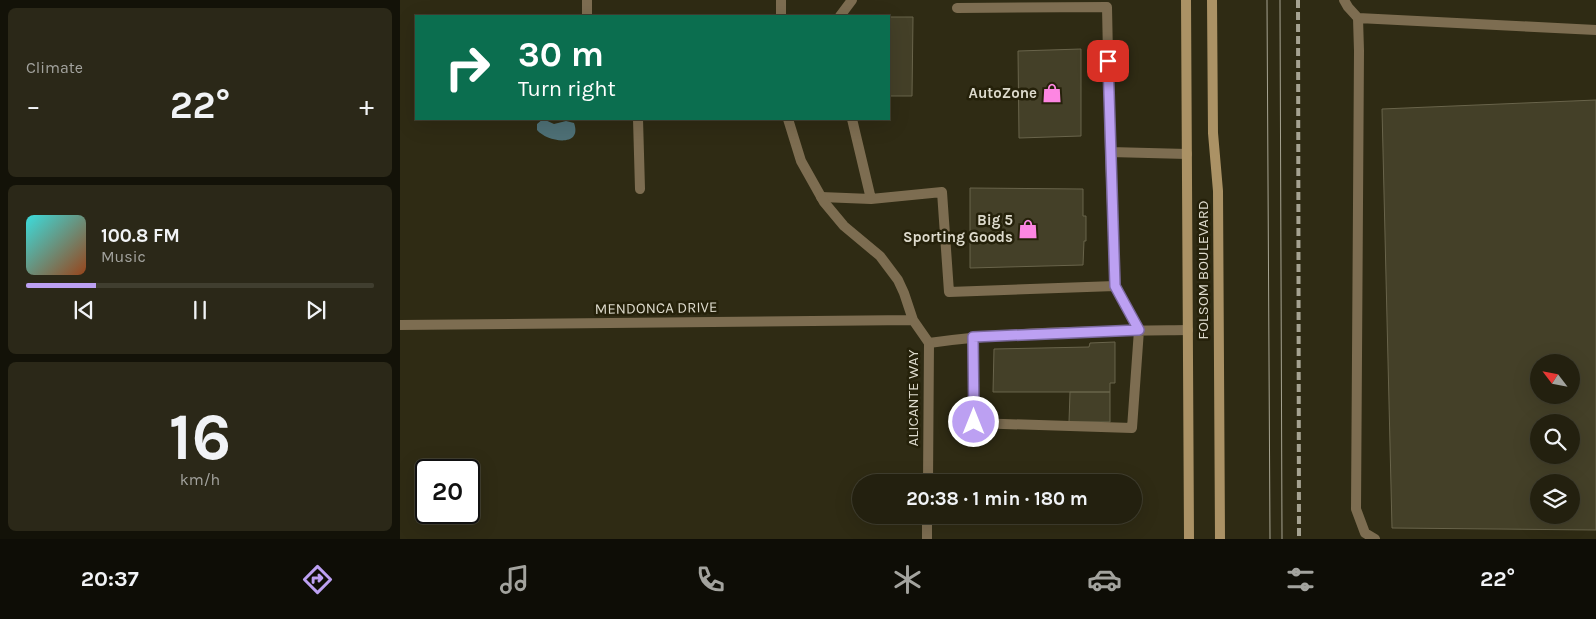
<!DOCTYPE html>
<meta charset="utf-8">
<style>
:root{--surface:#23200f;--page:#2b2818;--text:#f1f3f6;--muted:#a3a39e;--line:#403e2f;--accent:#bca0f2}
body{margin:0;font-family:Karla,sans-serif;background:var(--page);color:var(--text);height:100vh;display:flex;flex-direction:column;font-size:19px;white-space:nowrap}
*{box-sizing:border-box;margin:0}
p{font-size:16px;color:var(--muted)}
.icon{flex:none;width:28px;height:28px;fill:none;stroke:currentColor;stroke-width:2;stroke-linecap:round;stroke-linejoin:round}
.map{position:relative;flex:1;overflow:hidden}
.sheet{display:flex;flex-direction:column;gap:8px;padding:8px;background:#131208;width:400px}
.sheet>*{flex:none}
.hud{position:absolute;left:15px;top:15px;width:475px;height:105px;border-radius:0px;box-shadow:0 5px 20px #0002,0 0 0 1px var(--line);background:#0b6e4f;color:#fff;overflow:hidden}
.needle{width:32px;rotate:302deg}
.fabs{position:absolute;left:1130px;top:354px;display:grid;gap:10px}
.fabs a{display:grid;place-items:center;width:50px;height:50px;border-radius:50%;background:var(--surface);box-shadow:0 5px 20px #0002,0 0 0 1px var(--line);font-size:25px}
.speed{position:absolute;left:15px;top:459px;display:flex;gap:10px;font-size:25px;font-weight:700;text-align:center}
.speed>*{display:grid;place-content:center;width:65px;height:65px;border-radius:50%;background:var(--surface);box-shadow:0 5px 20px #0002,0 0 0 1px var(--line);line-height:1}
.speed .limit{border:2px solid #111;border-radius:8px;background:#fff;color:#111}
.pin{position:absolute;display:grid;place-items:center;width:42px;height:42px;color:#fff;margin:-21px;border-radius:10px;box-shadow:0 2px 8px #0006}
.me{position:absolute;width:55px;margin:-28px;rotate:0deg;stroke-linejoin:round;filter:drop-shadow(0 0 4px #0008)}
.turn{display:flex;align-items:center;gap:18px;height:105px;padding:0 20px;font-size:22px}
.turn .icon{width:65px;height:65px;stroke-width:2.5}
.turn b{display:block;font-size:35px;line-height:42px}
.big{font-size:38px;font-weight:700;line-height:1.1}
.sheet .tile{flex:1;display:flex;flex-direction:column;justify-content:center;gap:8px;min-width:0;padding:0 18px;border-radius:8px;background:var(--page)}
.sheet .dial{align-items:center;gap:0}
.dial b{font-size:65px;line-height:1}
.song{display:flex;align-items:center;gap:15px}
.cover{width:60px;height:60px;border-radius:8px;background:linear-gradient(135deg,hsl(180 70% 55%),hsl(20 70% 35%))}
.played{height:5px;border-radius:2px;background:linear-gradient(90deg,var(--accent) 20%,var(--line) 20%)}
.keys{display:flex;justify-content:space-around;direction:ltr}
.heat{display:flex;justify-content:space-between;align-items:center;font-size:28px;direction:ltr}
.trip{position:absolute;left:452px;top:474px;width:290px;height:50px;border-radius:25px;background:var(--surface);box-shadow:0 5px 20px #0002,0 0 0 1px var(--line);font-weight:700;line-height:50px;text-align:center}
.dock{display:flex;height:80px;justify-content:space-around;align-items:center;background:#0e0d06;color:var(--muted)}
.dock .icon{width:35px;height:35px}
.dock .active{color:var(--accent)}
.dock b{font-size:22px;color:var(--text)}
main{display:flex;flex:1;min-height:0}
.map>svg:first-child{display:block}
</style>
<main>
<section class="sheet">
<div class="tile"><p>Climate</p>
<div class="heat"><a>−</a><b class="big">22°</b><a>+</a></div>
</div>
<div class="tile">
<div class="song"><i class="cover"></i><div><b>100.8 FM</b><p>Music</p></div></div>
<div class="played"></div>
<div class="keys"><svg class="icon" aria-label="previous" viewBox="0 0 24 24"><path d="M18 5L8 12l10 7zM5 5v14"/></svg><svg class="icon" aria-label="pause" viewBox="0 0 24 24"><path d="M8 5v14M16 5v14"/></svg><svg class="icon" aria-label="next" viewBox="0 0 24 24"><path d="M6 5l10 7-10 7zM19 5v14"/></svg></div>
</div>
<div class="tile dial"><b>16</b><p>km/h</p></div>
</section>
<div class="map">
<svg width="1196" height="539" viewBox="0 0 1196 539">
<rect width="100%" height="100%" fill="#2f2b14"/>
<path fill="#4e7076" d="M143 119 154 124 166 121 174 123C183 148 147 142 137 130V124Z"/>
<path fill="#444028" stroke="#69644b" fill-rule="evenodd" d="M489 17H513L512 96H489Z
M681 49V136L619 138 618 51Z
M1196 100V530L992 528 982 109ZM1139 362H1171V395H1139ZM1139 422H1171V455H1139ZM1139 482H1171V515H1139Z
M570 188 683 189V216H686V241H684L683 265 570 268Z
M715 342V383H710V392H593L594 349 689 347 690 343Z
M670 392H710V422H669Z"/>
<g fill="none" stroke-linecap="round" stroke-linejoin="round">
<path stroke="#7d6d51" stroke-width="10" d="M944 0 948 7 958 18 959 51 956 509 965 533 975 539
M557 8 707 7 710 152 787 154
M187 16V0
M440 16 452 0
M958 18 1196 30
M238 119 240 189
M452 119 471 199
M421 197 471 199 542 192 549 292 715 286
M573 337 574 423 732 428 739 330 715 286 710 152
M529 343C614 331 701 331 788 330"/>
<path stroke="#7d6d51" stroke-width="10" d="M381 16V0
M388 119 401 161 424 202 444 226 480 256 498 280 504 293 513 320 529 343 528 482
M0 325 513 320
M527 539V515"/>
<path stroke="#ab9265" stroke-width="10" d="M786 0 789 539
M812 0 813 133 818 191 820 539"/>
<path stroke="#a6a392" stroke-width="1" d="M867 0 870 539
M880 0 882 539"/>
<path stroke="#a6a392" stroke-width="4" stroke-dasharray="8 4" stroke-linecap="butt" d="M898 0 899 539"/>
</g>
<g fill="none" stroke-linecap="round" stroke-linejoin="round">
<defs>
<path id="route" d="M574 422 573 337 739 330 715 286 708 61"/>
</defs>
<use href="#route" stroke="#7a689d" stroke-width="12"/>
<use href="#route" stroke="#bca0f2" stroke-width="9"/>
</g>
<defs>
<symbol id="shop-bare" viewBox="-9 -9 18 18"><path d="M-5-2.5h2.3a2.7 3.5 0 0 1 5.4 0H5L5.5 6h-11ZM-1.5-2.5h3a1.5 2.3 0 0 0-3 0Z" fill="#fd86e2" stroke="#25210a" stroke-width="2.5" paint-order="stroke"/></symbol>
</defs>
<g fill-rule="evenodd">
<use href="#shop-bare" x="638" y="79" width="28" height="28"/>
<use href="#shop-bare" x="614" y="215" width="28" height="28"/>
</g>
<g text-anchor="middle" stroke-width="5" stroke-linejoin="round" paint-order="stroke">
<g font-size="15" font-weight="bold" fill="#dddacc" stroke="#25210a" text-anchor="end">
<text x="637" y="98">AutoZone</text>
<text x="613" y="225">Big 5<tspan x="613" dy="17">Sporting Goods</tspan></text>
</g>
<g font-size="15" fill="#dddacc" stroke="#25210a">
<text transform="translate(803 270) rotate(-90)" y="5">FOLSOM BOULEVARD</text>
<text transform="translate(256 308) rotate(-1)" y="5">MENDONCA DRIVE</text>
<text transform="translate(513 398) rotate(-90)" y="5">ALICANTE WAY</text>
</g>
</g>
</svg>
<div class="fabs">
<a><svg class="needle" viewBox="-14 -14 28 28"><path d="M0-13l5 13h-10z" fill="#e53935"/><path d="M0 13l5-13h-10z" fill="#a3a39e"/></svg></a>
<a><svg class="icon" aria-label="search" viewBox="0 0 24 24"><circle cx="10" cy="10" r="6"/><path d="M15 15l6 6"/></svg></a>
<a><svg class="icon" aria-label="layers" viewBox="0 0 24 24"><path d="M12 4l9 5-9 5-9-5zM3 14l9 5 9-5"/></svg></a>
</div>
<div class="speed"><div class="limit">20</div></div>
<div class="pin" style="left:708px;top:61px;background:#d93025"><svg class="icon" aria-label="arrive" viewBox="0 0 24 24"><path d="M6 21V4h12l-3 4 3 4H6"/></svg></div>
<svg class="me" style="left:574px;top:422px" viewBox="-20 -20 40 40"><circle r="17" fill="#bca0f2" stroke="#fff" stroke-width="3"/><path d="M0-11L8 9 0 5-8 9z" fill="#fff"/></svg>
<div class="trip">20:38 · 1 min · 180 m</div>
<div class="hud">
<div class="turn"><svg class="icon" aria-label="right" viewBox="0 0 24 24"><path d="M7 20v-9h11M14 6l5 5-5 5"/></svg><div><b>30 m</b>Turn right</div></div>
</div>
</div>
</main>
<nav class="dock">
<b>20:37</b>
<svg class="icon active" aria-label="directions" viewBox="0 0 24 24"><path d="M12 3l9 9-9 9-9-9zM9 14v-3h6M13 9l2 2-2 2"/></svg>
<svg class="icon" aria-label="music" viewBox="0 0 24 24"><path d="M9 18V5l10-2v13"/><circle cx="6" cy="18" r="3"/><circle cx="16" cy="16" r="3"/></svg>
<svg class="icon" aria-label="phone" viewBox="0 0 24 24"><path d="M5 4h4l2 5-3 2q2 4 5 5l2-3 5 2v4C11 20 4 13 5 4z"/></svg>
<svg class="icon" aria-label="climate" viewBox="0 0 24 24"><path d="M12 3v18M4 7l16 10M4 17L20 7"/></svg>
<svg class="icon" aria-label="car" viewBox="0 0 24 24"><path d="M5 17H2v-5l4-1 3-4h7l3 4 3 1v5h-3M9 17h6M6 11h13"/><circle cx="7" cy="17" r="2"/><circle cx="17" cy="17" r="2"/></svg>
<svg class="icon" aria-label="filters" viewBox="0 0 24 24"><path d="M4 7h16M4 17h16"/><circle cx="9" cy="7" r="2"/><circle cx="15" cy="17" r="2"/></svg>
<b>22°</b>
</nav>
